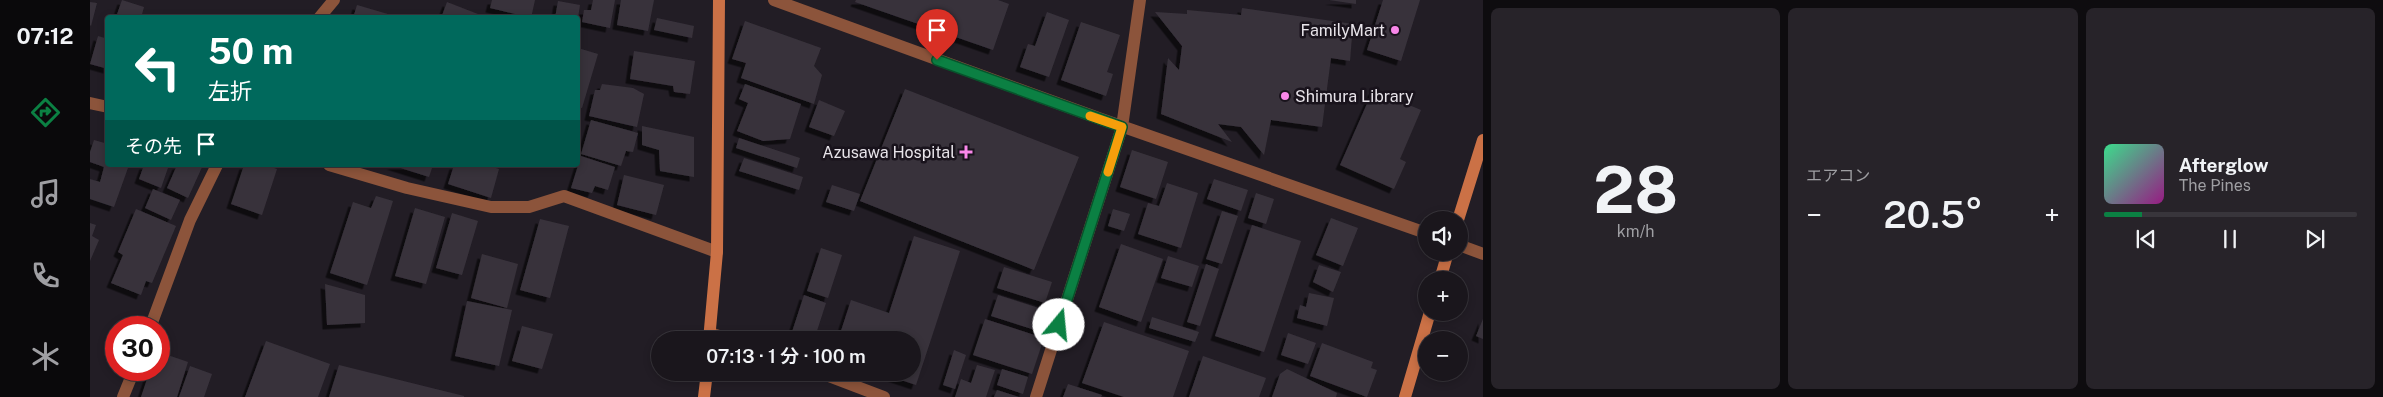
<!DOCTYPE html>
<html lang="ja">
<meta charset="utf-8">
<style>
:root{--surface:#1a161c;--page:#272329;--text:#f1f3f6;--muted:#9f9fa3;--line:#38353b;--accent:#0b8043}
body{margin:0;font-family:"Public Sans","Noto Sans JP",sans-serif;background:var(--page);color:var(--text);height:100vh;display:flex;flex-direction:column;font-size:19px;white-space:nowrap}
*{box-sizing:border-box;margin:0}
p{font-size:16px;color:var(--muted)}
.icon{flex:none;width:28px;height:28px;fill:none;stroke:currentColor;stroke-width:2;stroke-linecap:round;stroke-linejoin:round}
.map{position:relative;flex:1;overflow:hidden}
.drawer{display:flex;flex-direction:column;gap:8px;padding:8px;background:#0e0c0f;width:900px}
.drawer>*{flex:none}
.hud{position:absolute;left:15px;top:15px;width:475px;height:152px;border-radius:5px;box-shadow:0 2px 8px #0003,0 0 0 1px var(--line);background:#00695c;color:#fff;overflow:hidden}
.tools{position:absolute;left:1328px;top:211px;display:grid;gap:10px}
.tools a{display:grid;place-items:center;width:50px;height:50px;border-radius:50%;background:var(--surface);box-shadow:0 2px 8px #0003,0 0 0 1px var(--line);font-size:25px}
.speed{position:absolute;left:15px;top:316px;display:flex;gap:10px;font-size:25px;font-weight:700;text-align:center}
.speed>*{display:grid;place-content:center;width:65px;height:65px;border-radius:50%;background:var(--surface);box-shadow:0 2px 8px #0003,0 0 0 1px var(--line);line-height:1}
.speed .limit{border:8px solid #d22;background:#fff;color:#111}
.pin{position:absolute;display:grid;place-items:center;width:42px;height:42px;color:#fff;margin:-51px -21px;border-radius:50% 50% 50% 0;rotate:-45deg;box-shadow:0 0 5px #0007}
.pin .icon{rotate:45deg}
.me{position:absolute;width:55px;margin:-28px;rotate:17deg;stroke-linejoin:round;filter:drop-shadow(0 0 4px #0008)}
.turn{display:flex;align-items:center;gap:18px;height:105px;padding:0 20px;font-size:22px}
.turn .icon{width:65px;height:65px;stroke-width:2.5}
.turn b{display:block;font-size:35px;line-height:42px}
.then{display:flex;align-items:center;height:48px;padding:0 20px;background:#0003;gap:10px;font-size:19px}
.big{font-size:38px;font-weight:600;line-height:1.1}
.drawer .widget{flex:1;display:flex;flex-direction:column;justify-content:center;gap:8px;min-width:0;padding:0 18px;border-radius:8px;background:var(--page)}
.drawer .dial{align-items:center;gap:0}
.dial b{font-size:65px;line-height:1}
.song{display:flex;align-items:center;gap:15px}
.cover{width:60px;height:60px;border-radius:8px;background:linear-gradient(135deg,hsl(150 70% 55%),hsl(310 70% 35%))}
.played{height:5px;border-radius:2px;background:linear-gradient(90deg,var(--accent) 15%,var(--line) 15%)}
.keys{display:flex;justify-content:space-around;direction:ltr}
.heat{display:flex;justify-content:space-between;align-items:center;font-size:28px;direction:ltr}
.drawer .tiles{flex:1;display:grid;gap:8px;grid-template-columns:repeat(3,1fr)}
.trip{position:absolute;left:561px;top:331px;width:270px;height:50px;border-radius:25px;background:var(--surface);box-shadow:0 2px 8px #0003,0 0 0 1px var(--line);font-weight:600;line-height:50px;text-align:center}
main{display:flex;flex:1;min-height:0}
.menu{display:flex;flex-direction:column;width:90px;justify-content:space-around;align-items:center;background:#0a090b;color:var(--muted)}
.menu .icon{width:35px;height:35px}
.menu .active{color:var(--accent)}
.menu b{font-size:22px;color:var(--text)}
.map>svg:first-child{display:block}
</style>
<main>
<nav class="menu">
<b>07:12</b>
<svg class="icon active" aria-label="directions" viewBox="0 0 24 24"><path d="M12 3l9 9-9 9-9-9zM9 14v-3h6M13 9l2 2-2 2"/></svg>
<svg class="icon" aria-label="music" viewBox="0 0 24 24"><path d="M9 18V5l10-2v13"/><circle cx="6" cy="18" r="3"/><circle cx="16" cy="16" r="3"/></svg>
<svg class="icon" aria-label="phone" viewBox="0 0 24 24"><path d="M5 4h4l2 5-3 2q2 4 5 5l2-3 5 2v4C11 20 4 13 5 4z"/></svg>
<svg class="icon" aria-label="climate" viewBox="0 0 24 24"><path d="M12 3v18M4 7l16 10M4 17L20 7"/></svg>
</nav>
<div class="map">
<svg width="1393" height="397" viewBox="0 0 1393 397">
<defs>
<filter id="shadow"><feDropShadow dx="-4.5" dy="4.5" stdDeviation="0" flood-color="#0009"/></filter>
</defs>
<rect width="100%" height="100%" fill="#221d25"/>
<path fill="#38323b" filter="url(#shadow)" d="M32 0 54 7 51 18 26 17Z
M402 0H445L441 18H428L429 15 400 8Z
M503 0H525L520 28 492 22 494 10H501Z
M531 0H564L558 31 527 25Z
M766 0H908L919 4 903 50 765 2Z
M1239 0H1266V4Z
M1293 0H1330L1311 61 1277 50Z
M468 1 490 5 488 18H465Z
M0 2 7 3 1 26 0 25Z
M357 2 393 16 392 18H351Z
M267 5 308 17V18H263Z
M1152 8 1263 24 1260 61 1241 58 1232 127 1181 120 1174 155 1151 127 1128 124 1142 142 1071 114 1078 58 1089 70 1092 46 1065 12 1097 14V10L1151 15Z
M957 12 979 20 959 77 930 67 938 44 945 46Z
M567 18 604 26 602 38 564 30Z
M655 21 731 48 724 66 732 75 724 104 651 78 656 63 642 59Z
M991 22 1030 35 1017 72 1023 74 1016 96 971 80Z
M8 36 18 39V69L0 64Z
M488 48 508 54 492 108 488 107Z
M544 51 605 61 600 94 584 92 583 86 540 79Z
M512 84 543 88 554 94 547 127 499 116 505 90H510Z
M655 84 711 104 700 139 673 141 647 131 658 103 649 99Z
M815 89 989 157 944 270 770 201Z
M1283 90 1331 110 1310 159 1316 162 1304 189 1250 165Z
M729 100 755 111 744 136 719 127Z
M501 120 548 133 543 152 536 151 531 166 491 154Z
M552 126 604 137V177L570 171 569 150 552 145Z
M649 138 710 158 707 168 646 148Z
M4 140 18 144V165H39L24 207 0 199V179L10 182 14 167 0 162V152Z
M1042 150 1078 162 1066 199 1030 187Z
M491 156 525 167 518 190 505 186 502 193 481 188Z
M654 158 713 177 709 190 649 171Z
M54 165H79L71 188 49 179Z
M87 165H113L98 198 77 188Z
M154 165H175L187 169 172 215 141 204Z
M301 165H343L339 177Z
M364 165H396L409 169 401 198 358 184Z
M534 175 574 185 566 215 527 205Z
M1124 179 1158 190 1151 211 1117 199Z
M1077 183 1108 193 1091 248 1048 234 1058 203 1069 206Z
M742 185 770 194 764 211 736 202Z
M63 189 90 200 81 220 55 208Z
M1166 193 1184 199 1176 224 1158 218Z
M286 196 303 201 277 285 240 273 263 202 281 208Z
M325 208 355 217 336 284 305 276Z
M46 209 86 226 62 283 56 281 51 295 21 283 33 255 28 252Z
M1023 209 1040 214 1034 231 1018 226Z
M1132 211 1148 216 1132 264 1116 259Z
M362 213 388 221 372 275 346 268Z
M1241 218 1268 228 1253 266 1226 255Z
M450 219 479 226 460 298 430 290Z
M0 223 6 225 2 236 9 240 0 261Z
M1162 225 1211 241 1174 352 1125 336Z
M824 236 870 251 826 385 790 373 822 372V340H748L761 300 799 313Z
M1031 244 1073 259 1051 322 1009 307Z
M731 248 752 255 738 298 717 291Z
M392 254 428 264 417 308 381 298Z
M1078 256 1109 266 1102 287 1071 278Z
M1116 264 1129 269 1110 326 1097 322Z
M1229 265 1251 272 1243 292 1223 282Z
M914 267 962 282 955 303 907 288Z
M235 284 275 295V323L237 325Z
M1219 293 1244 298 1237 326 1207 318 1210 305 1216 307Z
M714 295 736 303 724 340 700 338Z
M908 295 955 310 948 331 901 316Z
M377 301 422 310 409 366 365 356Z
M1062 317 1109 332 1105 342 1059 328Z
M895 319 954 338 942 374 883 355Z
M1393 319V339L1386 336Z
M1014 322 1099 351 1083 397H1034L992 383Z
M432 326 463 334 452 369 422 361Z
M1198 333 1226 343 1218 364 1191 355Z
M176 341 240 364 228 397H155Z
M1232 343 1283 362 1281 368 1287 370 1277 397 1220 376Z
M864 350 876 355 865 389 853 385Z
M69 352 98 362 87 397H51L60 370H69Z
M1113 356 1176 378 1169 397H1099Z
M249 365 374 396V397H239Z
M887 365 905 370 896 397H865L871 379 881 383Z
M100 366 122 374 114 397H89Z
M912 369 938 377 933 394 907 385Z
M1197 369 1247 393 1246 397H1182L1190 374Z
M978 384 1012 395 1011 397H973Z
M907 390 929 397H904Z"/>
<g fill="none" stroke-linecap="round" stroke-linejoin="round">
<path stroke="#8c543b" stroke-width="12" d="M684 0 1011 119 1336 233
M229 18 244 0
M0 103 18 107
M239 165 317 188 401 207H439L474 196 627 252
M1369 245 1393 254
M60 328 100 220 127 165
M620 333 640 340
M728 372 794 397
M33 397 44 370
M946 397 1032 127 1050 0"/>
<path stroke="#cb7146" stroke-width="12" d="M1368 220 1393 140
M1350 280 1358 252
M619 340 627 252 629 0
M614 397 617 372
M1315 397 1340 312"/>
</g>
<g fill="none" stroke-linecap="round" stroke-linejoin="round">
<defs>
<path id="route" d="M847 60 1032 127 969 325"/>
</defs>
<use href="#route" stroke="#07532c" stroke-width="12"/>
<use href="#route" stroke="#0b8043" stroke-width="9"/>
<path stroke="#f59e0b" stroke-width="9" d="M1000 116 1032 127 1018 172"/>
</g>
<g fill="#f987e9" stroke="#19131c" stroke-width="2">
<circle cx="1305" cy="30" r="5"/>
<circle cx="1195" cy="96" r="5"/>
<path d="M873.5 144.5h5v5h5v5h-5v5h-5v-5h-5v-5h5z"/>
</g>
<g text-anchor="middle" stroke-width="5" stroke-linejoin="round" paint-order="stroke">
<g font-size="16" fill="#e8e4ea" stroke="#19131c" text-anchor="end">
<text x="1295" y="36">FamilyMart</text>
<text x="1205" y="102" text-anchor="start">Shimura Library</text>
<text x="865" y="158">Azusawa Hospital</text>
</g>
</g>
</svg>
<div class="tools">
<a><svg class="icon" aria-label="sound" viewBox="0 0 24 24"><path d="M4 9h4l5-4v14l-5-4H4zM17 9q2 3 0 6"/></svg></a>
<a>+</a>
<a>−</a>
</div>
<div class="speed"><div class="limit">30</div></div>
<div class="pin" style="left:847px;top:60px;background:#d93025"><svg class="icon" aria-label="arrive" viewBox="0 0 24 24"><path d="M6 21V4h12l-3 4 3 4H6"/></svg></div>
<svg class="me" style="left:969px;top:325px" viewBox="-20 -20 40 40"><circle r="19" fill="#fff"/><path d="M0-13L10 11 0 6-10 11z" fill="#0b8043"/></svg>
<div class="trip">07:13 · 1 分 · 100 m</div>
<div class="hud">
<div class="turn"><svg class="icon" aria-label="left" viewBox="0 0 24 24"><path d="M17 20v-9H6M10 6l-5 5 5 5"/></svg><div><b>50 m</b>左折</div></div>
<div class="then">その先<svg class="icon" aria-label="arrive" viewBox="0 0 24 24"><path d="M6 21V4h12l-3 4 3 4H6"/></svg></div>
</div>
</div>
<section class="drawer">
<div class="tiles">
<div class="widget dial"><b>28</b><p>km/h</p></div>
<div class="widget"><p>エアコン</p>
<div class="heat"><a>−</a><b class="big">20.5°</b><a>+</a></div>
</div>
<div class="widget">
<div class="song"><i class="cover"></i><div><b>Afterglow</b><p>The Pines</p></div></div>
<div class="played"></div>
<div class="keys"><svg class="icon" aria-label="previous" viewBox="0 0 24 24"><path d="M18 5L8 12l10 7zM5 5v14"/></svg><svg class="icon" aria-label="pause" viewBox="0 0 24 24"><path d="M8 5v14M16 5v14"/></svg><svg class="icon" aria-label="next" viewBox="0 0 24 24"><path d="M6 5l10 7-10 7zM19 5v14"/></svg></div>
</div>
</div>
</section>
</main>
